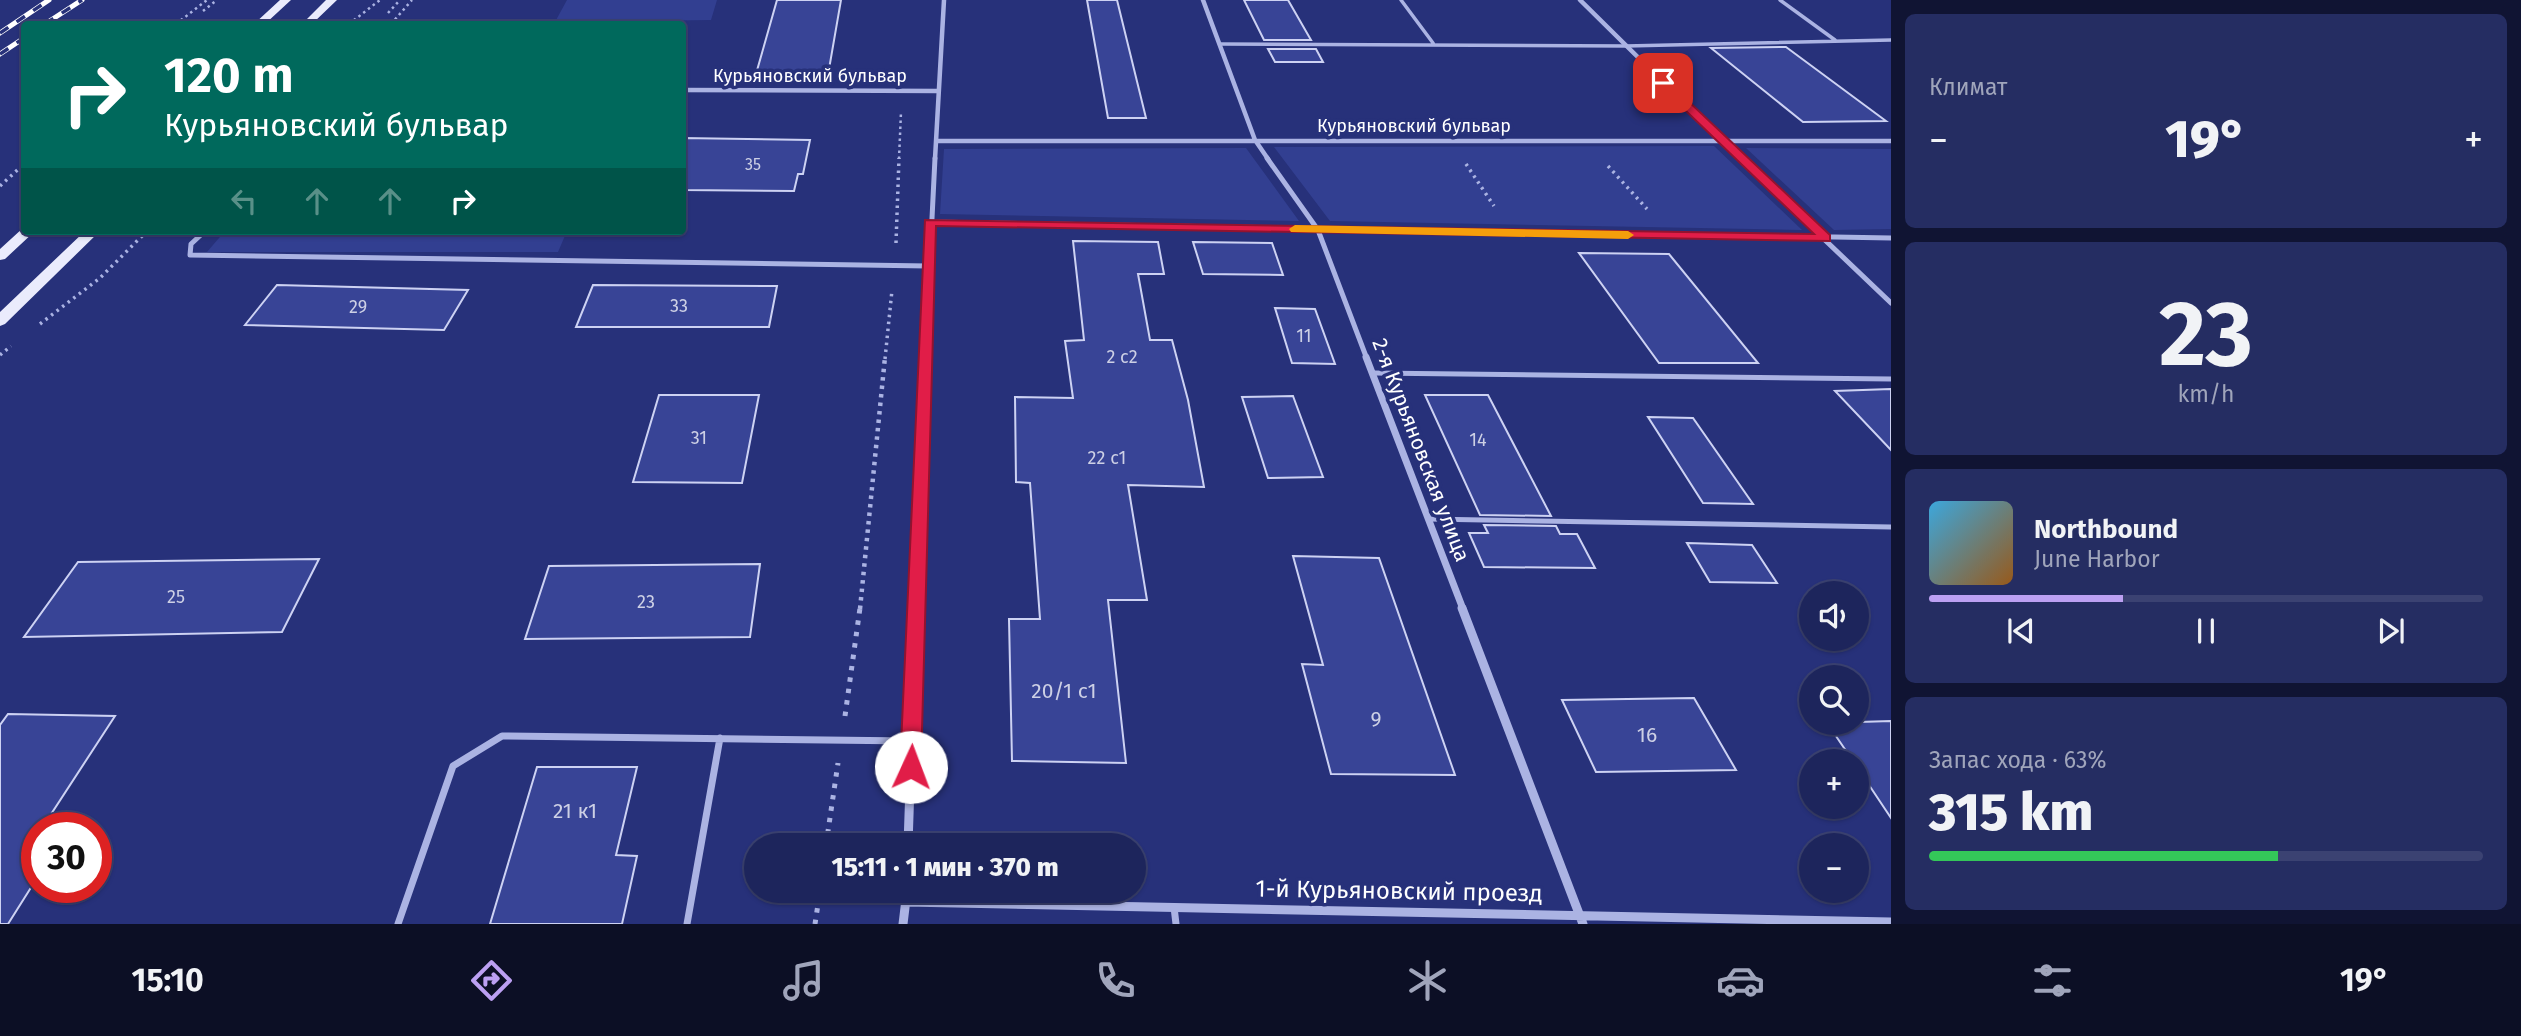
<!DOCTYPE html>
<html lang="ru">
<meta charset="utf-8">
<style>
:root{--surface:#1d255c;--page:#252d62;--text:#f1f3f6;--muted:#a0a5bb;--line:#3b4272;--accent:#bca0f2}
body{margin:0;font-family:"Fira Sans",sans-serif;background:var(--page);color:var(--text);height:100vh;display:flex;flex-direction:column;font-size:26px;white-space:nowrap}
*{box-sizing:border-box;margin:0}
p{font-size:23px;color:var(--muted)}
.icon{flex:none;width:38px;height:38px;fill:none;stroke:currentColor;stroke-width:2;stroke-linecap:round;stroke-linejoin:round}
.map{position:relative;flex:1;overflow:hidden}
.panel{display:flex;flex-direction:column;gap:14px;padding:14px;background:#101433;width:630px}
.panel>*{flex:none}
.top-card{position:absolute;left:21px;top:21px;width:665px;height:214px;border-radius:7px;box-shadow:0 2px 5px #0004,0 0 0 2px var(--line);background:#00695c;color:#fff;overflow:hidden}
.controls{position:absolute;left:1799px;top:581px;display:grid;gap:14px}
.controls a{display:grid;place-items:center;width:70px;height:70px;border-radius:50%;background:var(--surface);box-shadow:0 2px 5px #0004,0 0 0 2px var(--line);font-size:35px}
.speed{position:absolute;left:21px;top:812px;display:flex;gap:14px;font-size:35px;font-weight:700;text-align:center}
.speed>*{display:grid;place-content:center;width:91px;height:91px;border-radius:50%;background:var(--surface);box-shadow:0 2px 5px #0004,0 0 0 2px var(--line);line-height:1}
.speed .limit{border:10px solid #d22;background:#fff;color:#111}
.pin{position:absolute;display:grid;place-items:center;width:60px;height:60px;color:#fff;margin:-30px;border-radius:14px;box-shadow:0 4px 10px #0006}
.me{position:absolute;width:77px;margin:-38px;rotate:2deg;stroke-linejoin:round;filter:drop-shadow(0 0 5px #0008)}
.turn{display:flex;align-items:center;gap:24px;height:147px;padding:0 28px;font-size:32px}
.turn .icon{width:91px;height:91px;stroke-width:2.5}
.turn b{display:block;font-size:49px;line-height:60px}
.lanes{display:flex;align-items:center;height:66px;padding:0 28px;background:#0003;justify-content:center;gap:35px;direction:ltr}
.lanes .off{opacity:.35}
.big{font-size:52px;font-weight:800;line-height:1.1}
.panel .card{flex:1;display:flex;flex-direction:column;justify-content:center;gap:10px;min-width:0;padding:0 24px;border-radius:10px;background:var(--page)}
.panel .dial{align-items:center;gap:0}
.dial b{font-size:91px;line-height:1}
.song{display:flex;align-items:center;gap:21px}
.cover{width:84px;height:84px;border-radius:10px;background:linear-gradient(135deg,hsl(200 70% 55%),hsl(30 70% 35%))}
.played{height:7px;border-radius:4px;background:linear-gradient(90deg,var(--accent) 35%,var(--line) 35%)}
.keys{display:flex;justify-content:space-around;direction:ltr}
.heat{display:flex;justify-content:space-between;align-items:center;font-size:38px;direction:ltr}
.charge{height:10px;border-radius:5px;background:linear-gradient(90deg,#34c759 63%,var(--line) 0)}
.trip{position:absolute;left:744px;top:833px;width:402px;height:70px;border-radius:35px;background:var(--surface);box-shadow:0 2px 5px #0004,0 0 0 2px var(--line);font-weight:800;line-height:70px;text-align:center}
.tabs{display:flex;height:112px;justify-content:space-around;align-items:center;background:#0c0f25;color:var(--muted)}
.tabs .icon{width:49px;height:49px}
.tabs .on{color:var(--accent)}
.tabs b{font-size:32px;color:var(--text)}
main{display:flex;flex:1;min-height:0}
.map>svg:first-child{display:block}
</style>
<main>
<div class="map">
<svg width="1891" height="924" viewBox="0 0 1891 924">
<rect width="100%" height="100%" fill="#27317a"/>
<path fill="#323f91" d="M567 0H717L711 20 555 22Z
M1714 146 1802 230 1330 221 1274 147Z
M1246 148 1299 221 940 214 944 149Z
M1746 148 1891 149V229L1834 230Z
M225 231H567L558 252H207Z"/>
<path fill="#384496" stroke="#cdd2f3" stroke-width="2" d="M777 0H841L828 75 756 74Z
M1087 0H1117L1146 118H1108Z
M1244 0H1288L1311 40H1264Z
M1786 47 1886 121 1803 122 1711 48Z
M1268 49H1316L1323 62H1275Z
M682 138 810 140 803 174H798L794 191 682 190Z
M1073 241 1158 242 1164 274H1138L1150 340H1172L1188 400 1204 487 1128 485 1147 600H1108L1126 763 1012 761 1009 619H1040L1030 483 1016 482 1015 397 1073 398 1065 341 1084 340Z
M1193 242 1272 243 1283 275 1203 274Z
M1579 253 1669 254 1758 363H1659Z
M277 285 468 290 444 330 245 325Z
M593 285 777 286 769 327H576Z
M1275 308 1315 309 1335 364 1292 363Z
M1891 389V450L1835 391Z
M659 395H759L742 483 633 482Z
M1425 395H1488L1551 516 1480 515Z
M1293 396 1323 477 1268 478 1242 397Z
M1648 417 1693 418 1753 504 1703 503Z
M1484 525 1556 526 1560 534H1577L1595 568 1484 567 1469 533H1488Z
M1687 543 1752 545 1777 583 1710 582Z
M1293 556 1379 558 1455 775 1331 774 1302 664 1323 665Z
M319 559 282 632 24 637 78 562Z
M760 564 750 637 525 639 549 566Z
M1694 698 1736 770 1596 772 1562 700Z
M8 714 115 716 42 828H37V878L8 924H0V725Z
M1891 721V818L1857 767V761H1853L1827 723Z
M537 767H637L616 855 637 856 622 924H490Z"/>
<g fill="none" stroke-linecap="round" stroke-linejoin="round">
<path stroke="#abb3e3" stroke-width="2.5" stroke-dasharray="2.5 3.5" stroke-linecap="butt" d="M203 11 217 0
M388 13 400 0
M176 24 207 0
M186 24 190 22
M349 24 380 0
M391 24 412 0
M899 159 901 112"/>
<path stroke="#abb3e3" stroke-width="3.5" stroke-dasharray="2.5 4.5" stroke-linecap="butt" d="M1466 164 1494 206
M1608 166 1647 209
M0 186 24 164
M896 243 899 158
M40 324 100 278 147 231
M0 355 11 346
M885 359 892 290"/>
<path stroke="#abb3e3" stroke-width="4.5" stroke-dasharray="3.5 5" stroke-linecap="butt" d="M860 609 885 357"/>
<path stroke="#abb3e3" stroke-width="5" stroke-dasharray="4.5 7" stroke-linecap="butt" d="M845 716 860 608
M826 845 838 763
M815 924 820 891"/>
<path stroke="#abb3e3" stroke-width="3.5" d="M1401 0 1433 43
M1780 0 1835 40
M1220 44 1626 46 1891 40"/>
<path stroke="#abb3e3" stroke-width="5" d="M1373 373 1891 379
M1428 519 1891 527"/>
<path stroke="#abb3e3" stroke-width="7" d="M1174 907 1176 924
M398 924 453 766 502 736 911 741
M687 924 720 738"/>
<path stroke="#abb3e3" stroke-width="4.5" d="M1203 0 1255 140 1268 159
M1580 0 1741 159
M682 90 938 91
M937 141H1891
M935 159 944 0"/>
<path stroke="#abb3e3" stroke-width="5" d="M1267 158 1318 230 1367 359
M1739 158 1891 303
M930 222 1891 238
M205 231 191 244 190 255 928 266
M925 359 935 158"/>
<path stroke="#abb3e3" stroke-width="7" d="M1366 357 1463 609
M916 609 925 357"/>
<path stroke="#abb3e3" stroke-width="9" d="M1462 608 1583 924
M908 845 916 608
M906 902 1891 922
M903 924 907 891"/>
<path fill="#eaebfc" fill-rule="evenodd" d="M280 0H291L265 24H254Z
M326 0H337L312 24H302Z
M23 228 24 231H35L5 259 0 260V249Z
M85 231H100L5 324 0 326V312Z"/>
<defs>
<path id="rail" d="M45 24 82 0
M0 33 49 0
M0 54 24 38"/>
</defs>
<use href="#rail" stroke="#fff" stroke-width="5"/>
<use href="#rail" stroke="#27317a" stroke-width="3.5" stroke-dasharray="10" stroke-linecap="butt"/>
</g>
<path fill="#e11d48" stroke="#92132f" stroke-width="2" d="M1660 81H1667L1830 235V241L936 226 921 767 918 774 911 776 903 774 900 767 925 220 1814 234 1660 86Z"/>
<path fill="#f59e0b" d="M1295 225 1628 231 1634 235 1628 239 1291 232 1289 229Z"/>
<g text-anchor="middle" stroke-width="7" stroke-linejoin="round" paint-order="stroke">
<g font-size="16" fill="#cdd0e5">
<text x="753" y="170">35</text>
</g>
<g font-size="18" fill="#fff" stroke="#27317a">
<text x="810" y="82">Курьяновский бульвар</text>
<text x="1414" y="132">Курьяновский бульвар</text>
</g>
<g font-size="18" fill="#cdd0e5">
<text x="679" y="312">33</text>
<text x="358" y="313">29</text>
<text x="1304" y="342">11</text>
<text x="1122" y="363">2 с2</text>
<text x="699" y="444">31</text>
<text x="1478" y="446">14</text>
<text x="1107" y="464">22 с1</text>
<text x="176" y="603">25</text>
<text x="646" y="608">23</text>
</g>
<g font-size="21" fill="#fff" stroke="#27317a">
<text transform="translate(1421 450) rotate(69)" y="7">2-я Курьяновская улица</text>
</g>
<g font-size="21" fill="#cdd0e5">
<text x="1064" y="698">20/1 с1</text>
<text x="1376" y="726">9</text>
<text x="1647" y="742">16</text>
<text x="575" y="818">21 к1</text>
</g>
<g font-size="24" fill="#fff" stroke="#27317a">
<text transform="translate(1399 891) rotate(1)" y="8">1-й Курьяновский проезд</text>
</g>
</g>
</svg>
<div class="controls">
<a><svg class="icon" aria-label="sound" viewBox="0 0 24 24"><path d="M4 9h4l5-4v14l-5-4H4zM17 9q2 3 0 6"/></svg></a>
<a><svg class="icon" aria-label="search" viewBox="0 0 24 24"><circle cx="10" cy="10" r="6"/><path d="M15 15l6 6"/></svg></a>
<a>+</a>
<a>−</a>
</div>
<div class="speed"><div class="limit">30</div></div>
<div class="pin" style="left:1663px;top:83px;background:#d93025"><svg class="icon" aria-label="arrive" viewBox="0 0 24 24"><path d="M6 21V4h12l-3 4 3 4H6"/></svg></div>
<svg class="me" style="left:911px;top:767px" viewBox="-20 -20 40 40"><circle r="19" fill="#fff"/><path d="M0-13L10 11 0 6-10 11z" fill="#e11d48"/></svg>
<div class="trip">15:11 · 1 мин · 370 m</div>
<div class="top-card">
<div class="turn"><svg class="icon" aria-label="right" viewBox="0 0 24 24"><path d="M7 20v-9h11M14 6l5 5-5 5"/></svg><div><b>120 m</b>Курьяновский бульвар</div></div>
<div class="lanes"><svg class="icon off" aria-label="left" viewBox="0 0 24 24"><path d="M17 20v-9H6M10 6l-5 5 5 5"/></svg><svg class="icon off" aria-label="ahead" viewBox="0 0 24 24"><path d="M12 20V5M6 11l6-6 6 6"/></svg><svg class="icon off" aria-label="ahead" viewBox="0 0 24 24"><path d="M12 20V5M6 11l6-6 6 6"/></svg><svg class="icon" aria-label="right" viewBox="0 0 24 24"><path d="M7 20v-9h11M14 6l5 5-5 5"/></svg></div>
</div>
</div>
<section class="panel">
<div class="card"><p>Климат</p>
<div class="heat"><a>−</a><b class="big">19°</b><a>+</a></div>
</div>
<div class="card dial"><b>23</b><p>km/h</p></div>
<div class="card">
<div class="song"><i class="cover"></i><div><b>Northbound</b><p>June Harbor</p></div></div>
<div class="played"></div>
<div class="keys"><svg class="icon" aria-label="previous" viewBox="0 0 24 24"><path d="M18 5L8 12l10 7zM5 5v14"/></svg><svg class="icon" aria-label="pause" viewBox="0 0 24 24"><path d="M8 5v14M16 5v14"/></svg><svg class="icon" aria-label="next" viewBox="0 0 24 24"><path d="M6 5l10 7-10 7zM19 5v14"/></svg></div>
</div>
<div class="card"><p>Запас хода · 63%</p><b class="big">315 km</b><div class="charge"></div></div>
</section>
</main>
<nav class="tabs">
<b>15:10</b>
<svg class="icon on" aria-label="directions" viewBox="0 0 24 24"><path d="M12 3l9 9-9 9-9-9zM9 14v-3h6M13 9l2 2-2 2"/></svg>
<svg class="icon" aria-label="music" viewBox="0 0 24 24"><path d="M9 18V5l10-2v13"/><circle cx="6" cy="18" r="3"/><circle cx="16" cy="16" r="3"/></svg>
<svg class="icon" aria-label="phone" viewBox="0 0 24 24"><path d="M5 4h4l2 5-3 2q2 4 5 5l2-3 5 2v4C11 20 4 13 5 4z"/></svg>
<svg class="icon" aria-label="climate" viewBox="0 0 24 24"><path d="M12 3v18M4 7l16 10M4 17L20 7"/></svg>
<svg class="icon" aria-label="car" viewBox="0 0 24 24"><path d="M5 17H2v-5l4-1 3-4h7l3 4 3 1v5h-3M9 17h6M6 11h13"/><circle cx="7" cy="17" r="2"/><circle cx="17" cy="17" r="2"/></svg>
<svg class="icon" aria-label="filters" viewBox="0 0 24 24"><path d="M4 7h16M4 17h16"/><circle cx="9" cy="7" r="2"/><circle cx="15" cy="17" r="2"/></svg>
<b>19°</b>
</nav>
